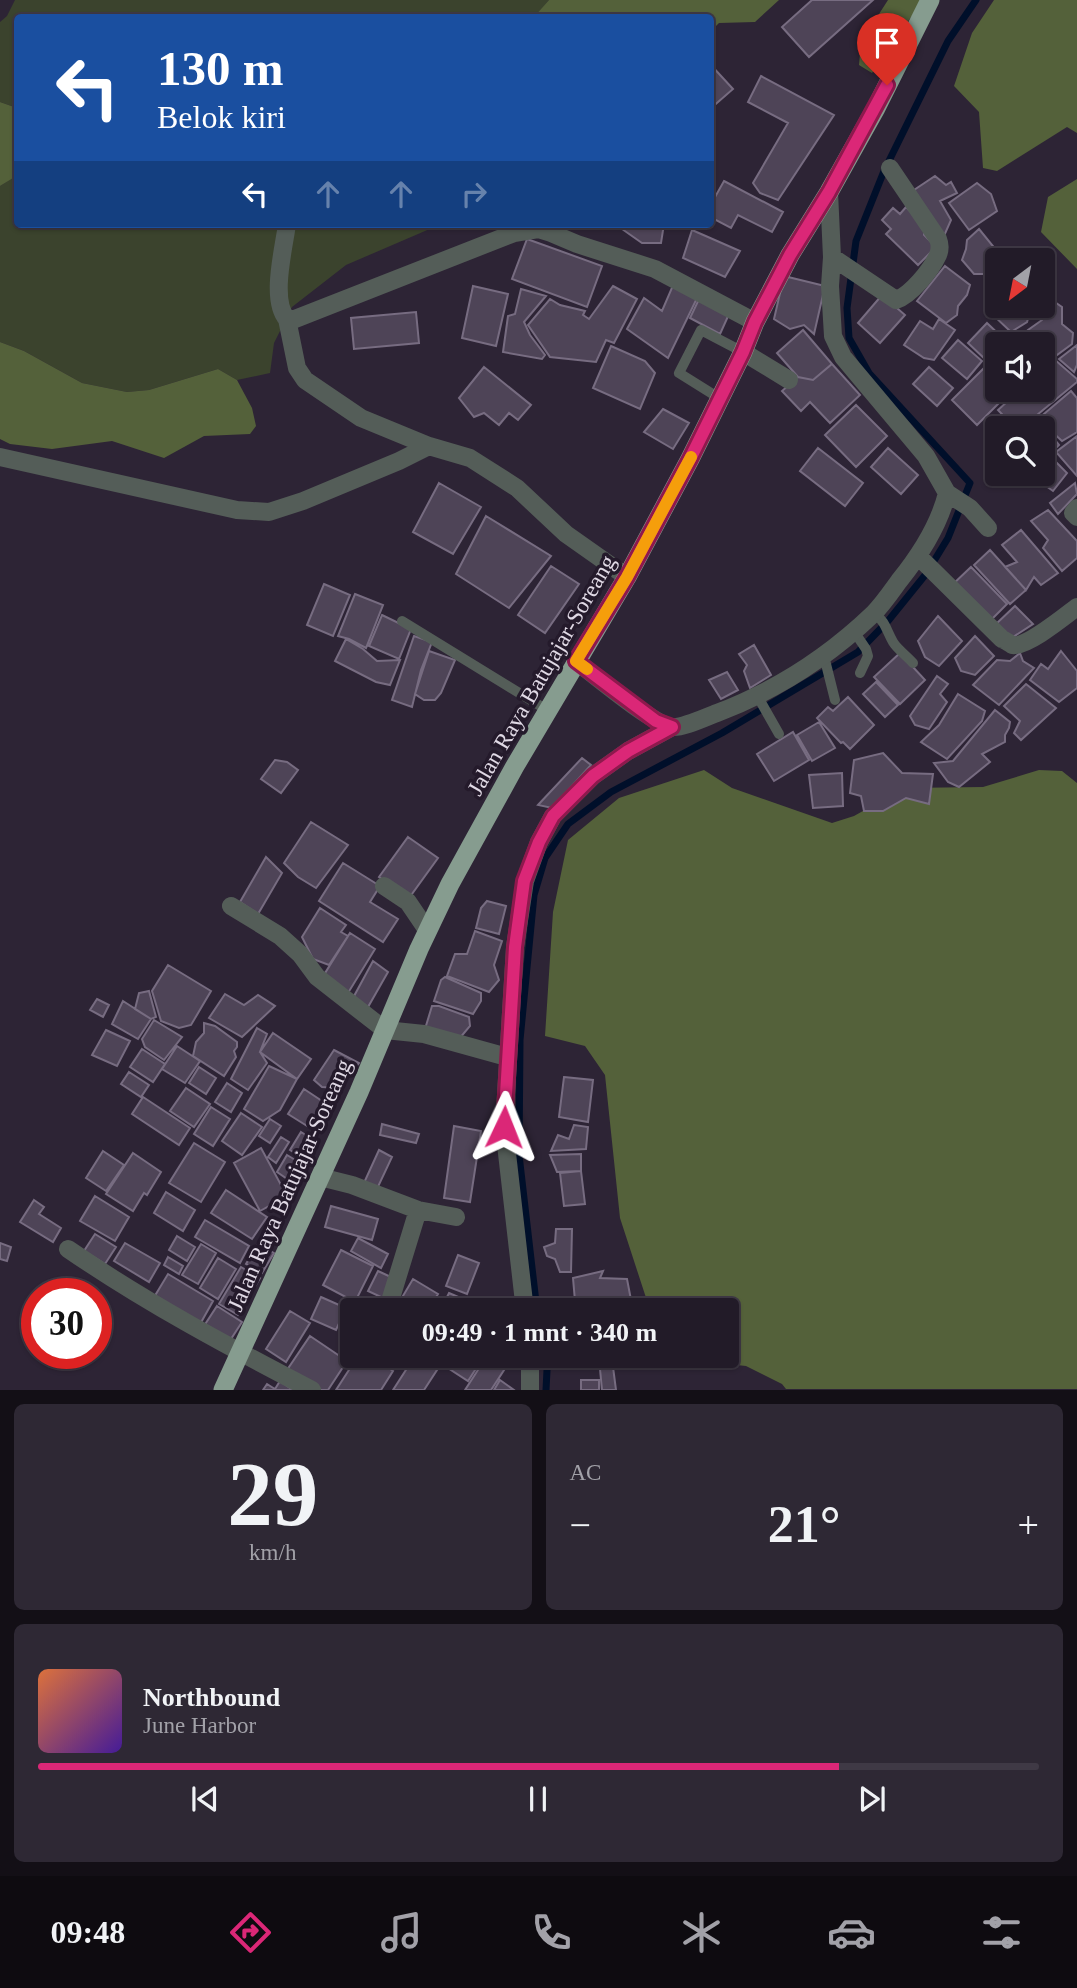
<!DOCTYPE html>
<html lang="id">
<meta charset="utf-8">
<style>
:root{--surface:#221b28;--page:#2e2834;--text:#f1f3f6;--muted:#a2a1a8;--line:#3f3945;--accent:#db2777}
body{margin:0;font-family:"Times New Roman",serif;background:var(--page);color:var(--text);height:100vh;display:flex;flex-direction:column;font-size:26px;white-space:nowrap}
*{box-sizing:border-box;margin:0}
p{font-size:23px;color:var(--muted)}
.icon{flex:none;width:38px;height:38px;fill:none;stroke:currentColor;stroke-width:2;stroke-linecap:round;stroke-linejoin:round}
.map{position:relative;height:1390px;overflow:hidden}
.panel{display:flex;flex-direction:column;gap:14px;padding:14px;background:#130f16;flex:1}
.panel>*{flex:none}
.hud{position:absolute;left:14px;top:14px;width:700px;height:214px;border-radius:7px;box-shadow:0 2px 5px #0004,0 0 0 2px var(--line);background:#1a4fa0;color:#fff;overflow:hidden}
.needle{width:46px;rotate:212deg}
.fabs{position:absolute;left:985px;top:248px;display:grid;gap:14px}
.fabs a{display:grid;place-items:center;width:70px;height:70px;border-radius:7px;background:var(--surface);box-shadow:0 2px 5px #0004,0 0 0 2px var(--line);font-size:35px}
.speed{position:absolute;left:21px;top:1278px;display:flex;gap:14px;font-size:35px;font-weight:700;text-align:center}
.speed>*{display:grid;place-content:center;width:91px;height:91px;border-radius:50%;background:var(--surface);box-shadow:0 2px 5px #0004,0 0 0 2px var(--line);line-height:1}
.speed .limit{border:10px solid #d22;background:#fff;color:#111}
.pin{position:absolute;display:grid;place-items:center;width:60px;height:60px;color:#fff;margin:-72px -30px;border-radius:50% 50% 50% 0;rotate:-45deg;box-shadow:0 0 7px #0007}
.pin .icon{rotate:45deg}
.me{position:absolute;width:77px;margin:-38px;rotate:2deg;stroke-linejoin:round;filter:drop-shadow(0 0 5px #0008)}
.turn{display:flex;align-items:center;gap:24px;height:147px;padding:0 28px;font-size:32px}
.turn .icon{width:91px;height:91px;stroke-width:2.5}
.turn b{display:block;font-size:49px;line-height:60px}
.lanes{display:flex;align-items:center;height:66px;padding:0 28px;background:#0003;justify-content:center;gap:35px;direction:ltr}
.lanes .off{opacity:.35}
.big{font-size:52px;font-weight:800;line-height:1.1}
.panel .widget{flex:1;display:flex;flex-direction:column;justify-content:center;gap:10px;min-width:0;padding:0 24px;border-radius:10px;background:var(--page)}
.panel .dial{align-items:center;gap:0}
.dial b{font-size:91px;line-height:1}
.song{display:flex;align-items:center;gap:21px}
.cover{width:84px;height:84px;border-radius:10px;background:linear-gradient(135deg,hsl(20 70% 55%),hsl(260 70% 35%))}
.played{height:7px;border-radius:4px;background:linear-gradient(90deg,var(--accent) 80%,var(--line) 80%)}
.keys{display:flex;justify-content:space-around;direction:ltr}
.heat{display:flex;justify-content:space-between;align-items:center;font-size:38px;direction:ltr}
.panel .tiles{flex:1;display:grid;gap:14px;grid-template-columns:1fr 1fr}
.widget:last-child{grid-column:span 2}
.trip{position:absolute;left:340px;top:1298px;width:399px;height:70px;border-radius:7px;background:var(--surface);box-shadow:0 2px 5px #0004,0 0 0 2px var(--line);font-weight:800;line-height:70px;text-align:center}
.tabs{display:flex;height:112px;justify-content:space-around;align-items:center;background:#0e0b10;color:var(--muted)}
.tabs .icon{width:49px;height:49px}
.tabs .current{color:var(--accent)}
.tabs b{font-size:32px;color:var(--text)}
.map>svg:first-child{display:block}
</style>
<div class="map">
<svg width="1077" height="1390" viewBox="0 0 1077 1390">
<rect width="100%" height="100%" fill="#2d2435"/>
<path fill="#3b432d" d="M15 0H549L534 18H18L17 108 0 102V22L7 16Z
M17 175 18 224H437L432 228 346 265 292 307 274 343 270 373 237 380 218 369 149 390 127 392 82 383 24 351 0 342V186Z"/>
<path fill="#54613a" d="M549 0H779L755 22 719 23 711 31 710 18 534 17Z
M888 0H923L872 73 859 65 861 42Z
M994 0H1077V133L1067 127 997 171 983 168 979 112 954 86 972 33Z
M0 102 17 108 18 175 0 186Z
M1077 179V269L1041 232 1048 197Z
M0 342 24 351 82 383 127 392 149 390 218 369 237 380 252 408 256 426 250 434 204 436 164 458 112 441 52 449 10 444 0 439Z
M704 770 732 788 832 823 854 816 904 788 983 787 1039 770 1062 771 1077 783V1389H786L782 1384 746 1366 699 1361 694 1356H726V1311L650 1310 620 1218 605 1075 585 1046 545 1036 553 912 568 840 619 798Z"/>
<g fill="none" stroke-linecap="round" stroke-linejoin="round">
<path stroke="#000f2a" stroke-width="7" d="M537 1311 519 1155 520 1040 534 895 545 858 568 824 611 792 722 733 858 652 888 621 926 574 948 538 970 483 869 373 849 338 847 308 856 241 884 171 948 41 976 0
M545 1356 547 1370 546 1390"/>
</g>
<path fill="#4e4457" stroke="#776c81" stroke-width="2" d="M812 0H873L809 57 782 27Z
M710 64 733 89 710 109Z
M761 76 834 115 778 200 760 193 753 183 788 123 748 102Z
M935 176 946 185 951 182 957 193 940 201 951 220 944 236 914 190Z
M724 181 783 212 772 232 738 215 731 228 710 217V206Z
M977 183 991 194 997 211 969 230 949 203Z
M906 207 925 226 924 235 936 247 918 265 886 234 891 229 882 220 893 208 900 214Z
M624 224H664L661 243H642L622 229Z
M979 229 1001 256 988 274H974L962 260 966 249 967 240Z
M692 230 740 251 725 277 683 258Z
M527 239 602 266 587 307 512 279Z
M945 266 970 285 967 295 958 306 957 315 946 323 917 301Z
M784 276 825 286 814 334 804 325 790 329 774 319Z
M674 283 699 294 668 358 627 329 644 298 662 311Z
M473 286 508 294 496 346 462 338Z
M613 286 637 299 614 343 606 340 596 362 550 357 528 325 550 299 560 305 585 311 583 315 589 319Z
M521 289 546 296 524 322 530 335 545 355 542 359 503 352 508 316 515 314Z
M701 295 730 312 720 334 690 318Z
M882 295 905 315 880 343 858 323Z
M1049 298 1062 307V324L1073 333 1072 344 1057 355 1052 348 1045 354 1043 345H1038L1028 330 1042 320 1045 302Z
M1001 306H1024L1030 312 1027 322 1011 332 993 315Z
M416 312 419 343 354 349 351 318Z
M939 319 955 330 934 360 924 358 904 345 920 321 933 329Z
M987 323 1006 341 1003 345H998V350L987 361 968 343Z
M803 330 832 364 813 380 798 377 777 353Z
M1023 333 1034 345H1011Z
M958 340 982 361 967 379 942 358Z
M1077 345V365L1074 372 1059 359Z
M611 346 645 361 655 373 640 409 593 388Z
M1054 359 1077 379V382L1020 429H1016L998 410 1020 390H1043V369Z
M832 364 860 395 830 423 810 402 801 411 782 391 798 377 813 380Z
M484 367 531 405 518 420 509 413 499 425 484 413 474 417 459 398Z
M929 367 953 388 937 406 913 384Z
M984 368 998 382V390H1006L1009 393 977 425 952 400Z
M1071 391 1077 398V432L1062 441 1038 419Z
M856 405 887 436 856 467 825 435Z
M663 409 689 423 673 449 644 432Z
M1038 419 1059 445 1049 455 1067 473 1053 491 1029 474H1043V429H1026Z
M1077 436V476L1056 452Z
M818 448 863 483 845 506 800 471Z
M888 448 918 475 901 494 871 467Z
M439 483 481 507 453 554 413 532Z
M1075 483 1077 494 1058 514 1050 503Z
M1048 510 1077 541V558L1062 571 1043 548 1048 540 1031 521Z
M486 516 551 556 509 608 456 574Z
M1021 530 1058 573 1041 585 1034 577 1026 590 1005 567 1017 562 1002 545Z
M990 550 1026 590 1010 604 974 565Z
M551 566 579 584 545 633 518 615Z
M971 567 1007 604 988 623 951 586Z
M324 584 350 595 333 636 307 625Z
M355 594 383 605 366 648 349 639 338 636Z
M1015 606 1033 624 1010 639 996 624Z
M382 615 411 629 399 659 369 646Z
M938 616 962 641 939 666 925 657 918 641Z
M414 636 432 642 421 670 412 707 392 700Z
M975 636 994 656 975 675 961 671 955 658Z
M346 639 363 649 377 661 400 660 390 685 376 682 335 661Z
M754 645 771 675 750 688 744 671 747 665 739 654Z
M429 651 455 660 441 693 435 700H424L415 694Z
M1061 651 1077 671V688L1059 702 1030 680 1041 664 1048 669Z
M900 653 925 680 900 704 874 677Z
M1020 653 1023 661 1034 668 999 705 973 685 997 660 1010 661Z
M727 672 738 690 721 699 709 680Z
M937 676 948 684 940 694 947 702 929 729 915 725 910 716Z
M876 682 898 705 885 717 863 694Z
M1026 684 1056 708 1021 740 1014 733 1020 721 1004 706Z
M958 694 985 711 982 721 947 759 921 742 939 725Z
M848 697 874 725 850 749 843 742 841 743 817 718 828 707 833 711Z
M995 710 1010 722 1009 728 1005 735V742L982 754 990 762 959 787 948 782 934 763 953 761Z
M819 722 835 748 812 761 797 735Z
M793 732 809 760 774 781 757 754Z
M883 753 902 773 933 774 929 804 906 798 883 811H864L861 796 850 793 854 760Z
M582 758 591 765 552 808 538 805Z
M275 760 287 762 298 770 281 793 261 779Z
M842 773 843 806 813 808 809 775Z
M311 822 348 845 316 888 298 877 284 863Z
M408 837 438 858 409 898 379 877Z
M266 857 282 873 258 914 240 902Z
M343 863 380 886 370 902 398 919 383 942 319 901Z
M487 901 506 906 499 934 476 928 481 908Z
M320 908 346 925 341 932 348 936 329 965 313 959 302 937Z
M475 931 502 941 494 965 499 980 489 992 447 976 455 954H467Z
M350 933 375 949 348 993 322 978Z
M373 961 388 972 368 1007 353 998Z
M168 965 211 991 191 1025 179 1028 161 1021 152 991Z
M445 977 481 993V1001L473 1014 434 1001 441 980Z
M149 991 156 1017 151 1019 135 1009 139 993Z
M225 994 244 1005 258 995 275 1006 242 1037 209 1018Z
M97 999 109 1005 103 1017 90 1010Z
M123 1001 151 1019 138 1039 112 1024Z
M432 1006H439L469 1017 470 1026 459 1039 425 1029Z
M154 1020 182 1037 164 1060 145 1047 142 1039Z
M204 1023 215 1026 237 1042V1047L234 1051 236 1057 224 1076 193 1056 196 1042 204 1033Z
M257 1028 267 1034 260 1052 267 1063 248 1090 231 1079Z
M106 1030 130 1041 117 1066 92 1055Z
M273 1033 311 1059 297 1079 260 1052Z
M177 1046 200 1061 185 1083 162 1069Z
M142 1049 165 1064 153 1082 130 1067Z
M334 1050 359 1063 338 1088 322 1087 314 1080Z
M269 1066 297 1079 280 1110 263 1121 244 1109Z
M199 1067 216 1078 206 1094 189 1083Z
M129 1072 149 1085 141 1097 121 1084Z
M564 1077 593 1080 588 1122 559 1117Z
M227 1083 242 1093 231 1112 215 1102Z
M186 1088 210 1104 194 1127 170 1111Z
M304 1089 331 1107 315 1131 288 1114Z
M143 1097 190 1128 179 1145 132 1114Z
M211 1107 230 1119 213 1146 194 1134Z
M241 1113 262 1127 242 1155 222 1141Z
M270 1119 281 1126 270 1143 259 1136Z
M382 1124 419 1134 416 1143 380 1135Z
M574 1125 588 1127 586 1149 551 1151 558 1135 569 1139Z
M454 1126 481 1131 470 1202 444 1198Z
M301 1132 317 1142 306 1160 290 1150Z
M281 1137 289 1142 276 1163 268 1157Z
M194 1143 225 1162 201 1202 169 1183Z
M261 1148 287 1196 260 1211 234 1163Z
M379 1150 392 1157 376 1191 363 1185Z
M103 1151 124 1165 106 1191 86 1178Z
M133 1153 161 1172 147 1195 144 1193 133 1211 106 1194Z
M581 1154V1171L557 1172 550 1155Z
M287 1155 307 1167 296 1185 277 1172Z
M581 1171 585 1204 564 1206 560 1173Z
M226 1190 267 1217 252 1239 211 1213Z
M166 1192 195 1210 183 1231 154 1213Z
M95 1196 129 1217 115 1241 80 1221Z
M34 1200 44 1207 39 1214 61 1228 53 1242 20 1222Z
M331 1206 378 1219 372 1240 325 1227Z
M205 1220 249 1246 240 1263 195 1237Z
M556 1229H572L571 1272H560L555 1259 547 1256 544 1247 555 1243Z
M95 1234 116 1247 105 1264 84 1251Z
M177 1236 195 1247 187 1261 169 1250Z
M358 1238 388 1254 381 1268 351 1251Z
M0 1243 11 1247 7 1261 0 1259Z
M125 1243 160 1263 149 1282 114 1261Z
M201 1244 216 1253 198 1284 182 1275Z
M258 1244 274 1253 262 1273 246 1264Z
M341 1250 373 1266 355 1302 323 1285Z
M458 1255 479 1263 467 1294 446 1286Z
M168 1257 183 1266 179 1274 164 1265Z
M218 1258 236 1269 218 1299 200 1288Z
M241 1267 260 1278 238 1315 219 1304Z
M378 1271 393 1278 383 1298 368 1291Z
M603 1271 600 1278 627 1279 632 1305 602 1311 587 1300 575 1301 573 1278Z
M168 1274 213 1301 199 1326 153 1299Z
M413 1279 438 1294 427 1311H394Z
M449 1293 477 1305 475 1311H452L453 1309 443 1305Z
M321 1297 346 1308 336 1330 311 1319Z
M217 1306 242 1322 229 1342 204 1326Z
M290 1311 310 1323 286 1362 266 1349Z
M310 1336 347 1361 328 1390H316L287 1370Z
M358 1356H370L393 1371 381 1390H336Z
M377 1356H400L393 1366Z
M415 1356 437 1370 424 1390H393Z
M436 1356H461L477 1367 468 1381 434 1359Z
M487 1356 506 1367 491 1390H465Z
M556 1356H581L582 1366 557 1369Z
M613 1367 616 1390H602L600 1369Z
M500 1380 514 1390H494Z
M581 1380H599V1390H581Z
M280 1381 293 1390H263L267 1384 275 1389Z"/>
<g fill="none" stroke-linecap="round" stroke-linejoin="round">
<path stroke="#545d58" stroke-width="10" d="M719 398 679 373 701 330 743 352
M874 613C886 622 886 630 893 642 897 649 907 656 913 663
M402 621 547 710
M853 630 866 649 868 656 860 673
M824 656 835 700
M758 697 779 734"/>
<path stroke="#545d58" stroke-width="18" d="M287 224C284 248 270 300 287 319L297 368 305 380 361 418 429 446
M832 257 896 300C911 295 931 270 938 255 940 250 940 244 938 239L890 168
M287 319H295L514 233 538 229 551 233 577 244 655 269 755 322
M743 352 789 380
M0 457 237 510 269 512 303 501 399 461 429 446 470 458 517 488 566 534 627 577
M947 493 970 508 988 528
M1077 508 1073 513 1077 517
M919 557 1002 639C1003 639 1011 644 1012 645 1026 648 1065 616 1077 607
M576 661C593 674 654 725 672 727 683 728 706 717 717 713 775 691 828 657 873 614 883 604 891 592 899 581 920 555 939 526 947 493L926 456 843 357 833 336 830 286 832 257 829 192
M384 886 408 902 427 930
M231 906 280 936 300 954 317 977 385 1030 424 1034 507 1057
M320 1177 352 1185 418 1210 456 1217
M68 1249C145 1302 229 1347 312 1390
M391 1298 418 1210
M525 1311 504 1127 515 947 525 881 539 842 553 816 593 776 628 751 672 727
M530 1356V1390"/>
<path stroke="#869c8f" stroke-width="19" d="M223 1390 359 1092 419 949 450 884 515 766 627 577 690 459 743 352 755 322 790 255 829 192 876 108 930 0"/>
</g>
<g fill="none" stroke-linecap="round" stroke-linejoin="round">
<defs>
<path id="route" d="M504 1127 515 947 524 881 539 842 553 816 593 776 628 751 672 727 656 721 576 661 627 577 690 459 743 352 755 322 790 255 829 192 887 85"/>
</defs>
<use href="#route" stroke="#8e194d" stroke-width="18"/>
<use href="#route" stroke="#db2777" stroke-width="12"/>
<path stroke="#f59e0b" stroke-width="12" d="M587 669 576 661 627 577 691 457"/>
</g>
<g text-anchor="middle" stroke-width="7" stroke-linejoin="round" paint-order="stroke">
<g font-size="23" fill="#e0d9e5" stroke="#241a2b">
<text transform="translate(541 675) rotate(-60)" y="8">Jalan Raya Batujajar-Soreang</text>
<text transform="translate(289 1185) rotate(-66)" y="8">Jalan Raya Batujajar-Soreang</text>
</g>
</g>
</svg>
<div class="fabs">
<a><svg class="needle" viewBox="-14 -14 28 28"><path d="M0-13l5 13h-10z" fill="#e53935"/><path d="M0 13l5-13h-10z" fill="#a2a1a8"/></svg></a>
<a><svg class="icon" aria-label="sound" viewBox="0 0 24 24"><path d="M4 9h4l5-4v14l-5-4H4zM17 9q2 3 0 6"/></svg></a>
<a><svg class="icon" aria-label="search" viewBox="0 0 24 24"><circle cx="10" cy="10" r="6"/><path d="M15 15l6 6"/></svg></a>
</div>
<div class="speed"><div class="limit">30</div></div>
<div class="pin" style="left:887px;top:85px;background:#d93025"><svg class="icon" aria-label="arrive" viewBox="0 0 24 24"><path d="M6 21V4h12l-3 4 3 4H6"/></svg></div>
<svg class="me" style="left:504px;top:1127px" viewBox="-20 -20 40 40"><path d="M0-17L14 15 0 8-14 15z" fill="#db2777" stroke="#fff" stroke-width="4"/></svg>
<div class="trip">09:49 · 1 mnt · 340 m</div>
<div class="hud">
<div class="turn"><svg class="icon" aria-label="left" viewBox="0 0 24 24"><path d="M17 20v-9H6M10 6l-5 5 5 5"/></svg><div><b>130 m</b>Belok kiri</div></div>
<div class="lanes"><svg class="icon" aria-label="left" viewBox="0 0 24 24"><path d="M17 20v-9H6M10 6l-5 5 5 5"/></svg><svg class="icon off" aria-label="ahead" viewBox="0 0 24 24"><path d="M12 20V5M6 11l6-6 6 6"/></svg><svg class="icon off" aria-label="ahead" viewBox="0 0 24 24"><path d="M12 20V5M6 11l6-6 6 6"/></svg><svg class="icon off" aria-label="right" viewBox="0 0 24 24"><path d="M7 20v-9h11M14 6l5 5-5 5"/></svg></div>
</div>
</div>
<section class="panel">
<div class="tiles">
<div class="widget dial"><b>29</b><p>km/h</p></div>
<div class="widget"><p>AC</p>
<div class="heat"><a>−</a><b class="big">21°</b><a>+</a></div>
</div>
<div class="widget">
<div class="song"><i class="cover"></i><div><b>Northbound</b><p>June Harbor</p></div></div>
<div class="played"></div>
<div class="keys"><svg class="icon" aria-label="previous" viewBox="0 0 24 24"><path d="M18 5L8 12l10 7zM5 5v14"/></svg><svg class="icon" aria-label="pause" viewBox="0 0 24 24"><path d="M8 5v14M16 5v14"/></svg><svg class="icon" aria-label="next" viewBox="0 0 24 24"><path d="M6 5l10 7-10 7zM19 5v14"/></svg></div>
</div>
</div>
</section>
<nav class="tabs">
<b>09:48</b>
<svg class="icon current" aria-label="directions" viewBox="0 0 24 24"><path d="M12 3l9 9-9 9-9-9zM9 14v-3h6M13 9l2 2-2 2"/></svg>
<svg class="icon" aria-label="music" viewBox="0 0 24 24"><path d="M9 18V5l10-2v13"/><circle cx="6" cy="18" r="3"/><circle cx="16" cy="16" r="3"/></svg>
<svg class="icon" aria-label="phone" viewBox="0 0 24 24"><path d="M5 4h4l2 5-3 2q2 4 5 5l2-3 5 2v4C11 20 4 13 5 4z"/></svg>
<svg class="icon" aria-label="climate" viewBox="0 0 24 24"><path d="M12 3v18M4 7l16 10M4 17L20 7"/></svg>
<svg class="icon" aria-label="car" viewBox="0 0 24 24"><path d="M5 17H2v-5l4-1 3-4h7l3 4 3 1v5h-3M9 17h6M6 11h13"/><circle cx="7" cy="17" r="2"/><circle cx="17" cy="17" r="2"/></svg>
<svg class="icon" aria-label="filters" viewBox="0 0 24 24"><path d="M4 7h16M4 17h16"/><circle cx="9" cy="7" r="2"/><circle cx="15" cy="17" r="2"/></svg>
</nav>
